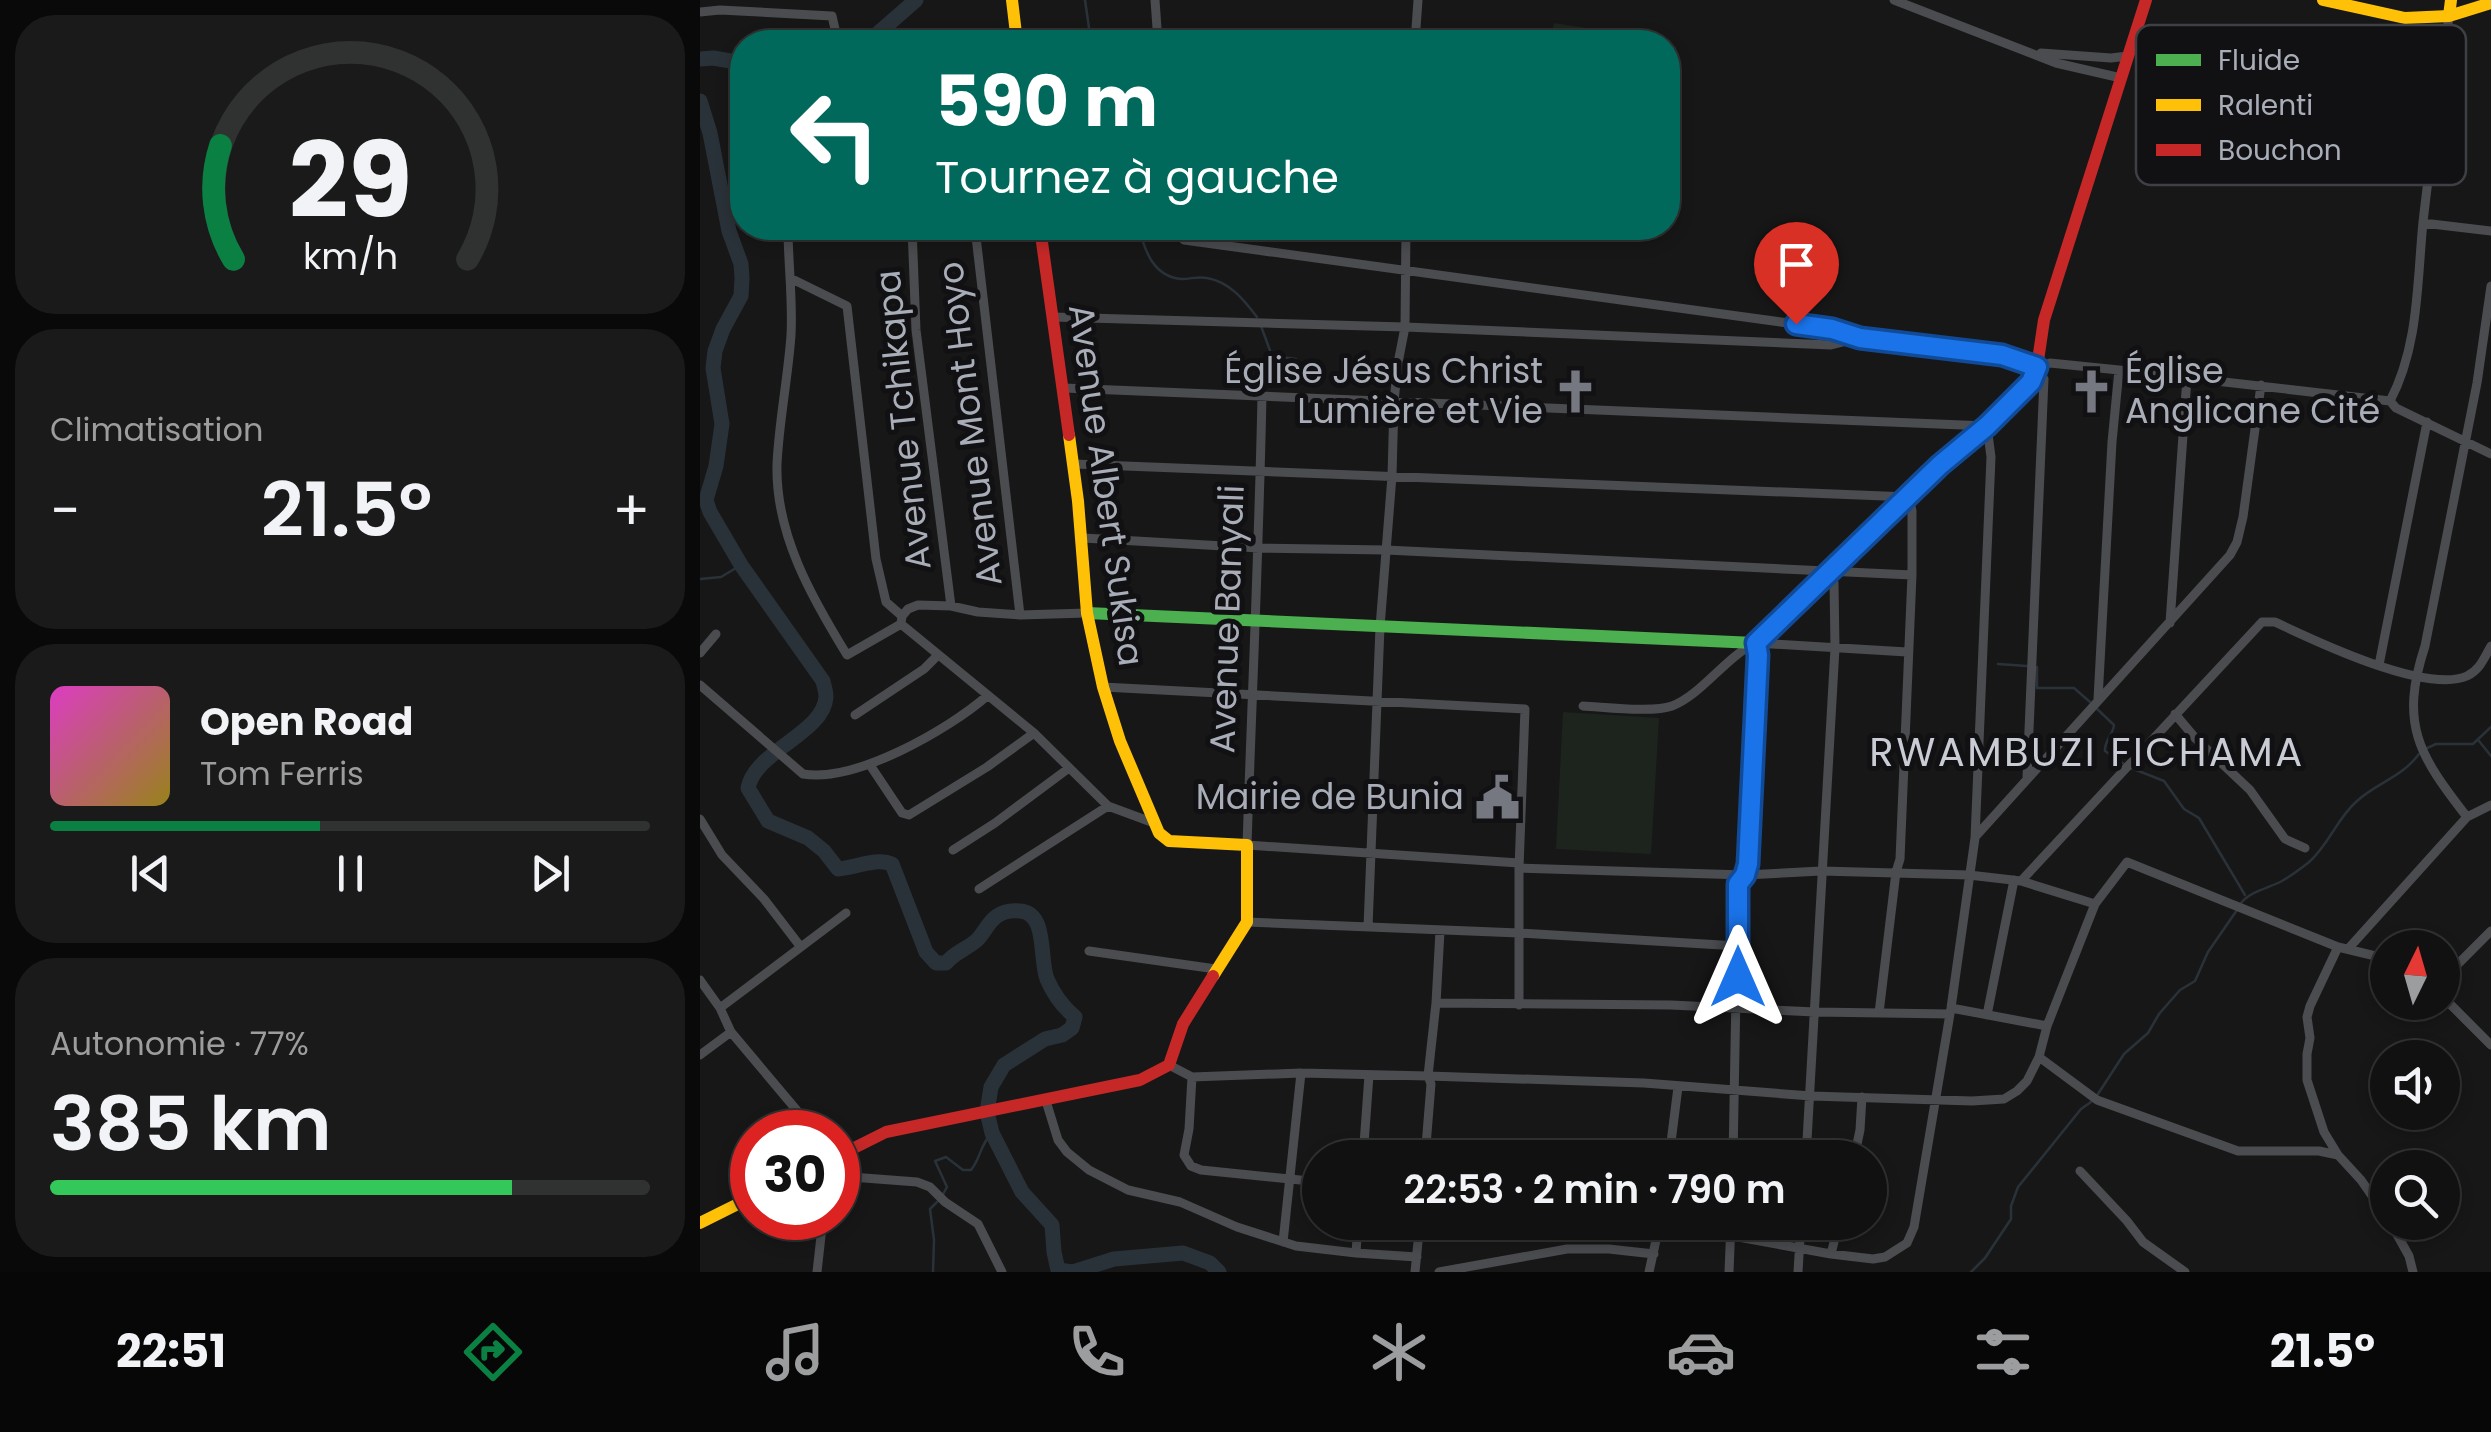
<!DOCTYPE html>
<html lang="fr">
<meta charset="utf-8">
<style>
:root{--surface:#111;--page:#1a1a1a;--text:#f1f3f6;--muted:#9c9d9f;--line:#303131;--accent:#0b8043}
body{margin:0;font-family:Poppins,sans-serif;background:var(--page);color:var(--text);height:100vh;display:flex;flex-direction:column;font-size:38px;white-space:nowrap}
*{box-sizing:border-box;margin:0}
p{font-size:32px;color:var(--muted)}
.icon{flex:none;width:55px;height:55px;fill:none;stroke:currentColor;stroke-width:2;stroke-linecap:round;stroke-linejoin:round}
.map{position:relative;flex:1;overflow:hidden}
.side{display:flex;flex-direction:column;gap:15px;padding:15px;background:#090909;width:700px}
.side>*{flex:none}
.banner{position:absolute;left:30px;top:30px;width:950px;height:210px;border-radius:40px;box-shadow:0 5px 15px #0003,0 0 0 2px var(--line);background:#00695c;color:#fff;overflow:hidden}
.needle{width:65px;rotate:5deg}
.buttons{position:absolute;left:1670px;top:930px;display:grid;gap:20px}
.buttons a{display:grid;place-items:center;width:90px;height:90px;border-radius:50%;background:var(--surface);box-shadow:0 5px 15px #0003,0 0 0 2px var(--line);font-size:50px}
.speed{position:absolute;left:30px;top:1110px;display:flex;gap:20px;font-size:50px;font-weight:700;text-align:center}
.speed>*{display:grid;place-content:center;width:130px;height:130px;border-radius:50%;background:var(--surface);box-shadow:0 5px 15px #0003,0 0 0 2px var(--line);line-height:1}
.speed .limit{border:15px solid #d22;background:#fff;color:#111}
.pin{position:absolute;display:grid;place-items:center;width:85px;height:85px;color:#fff;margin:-102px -42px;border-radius:50% 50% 50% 0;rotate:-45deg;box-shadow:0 0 10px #0007}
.pin .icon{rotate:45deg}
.me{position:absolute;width:110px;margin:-55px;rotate:0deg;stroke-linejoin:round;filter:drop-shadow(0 0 8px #0008)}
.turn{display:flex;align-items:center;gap:35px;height:210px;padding:0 40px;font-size:45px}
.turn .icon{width:130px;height:130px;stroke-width:2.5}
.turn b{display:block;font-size:70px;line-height:85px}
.big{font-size:75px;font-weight:600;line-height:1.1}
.side .card{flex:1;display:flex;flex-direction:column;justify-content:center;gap:15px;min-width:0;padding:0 35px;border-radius:40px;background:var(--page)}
.side .dial{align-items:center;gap:0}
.dial svg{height:260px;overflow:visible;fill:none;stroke:var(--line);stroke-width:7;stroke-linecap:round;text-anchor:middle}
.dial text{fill:var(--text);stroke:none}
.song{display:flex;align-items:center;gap:30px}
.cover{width:120px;height:120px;border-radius:15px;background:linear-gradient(135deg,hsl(310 70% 55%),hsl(50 70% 35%))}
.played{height:10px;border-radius:5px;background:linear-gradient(90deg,var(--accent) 45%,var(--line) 45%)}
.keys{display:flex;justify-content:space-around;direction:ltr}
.heat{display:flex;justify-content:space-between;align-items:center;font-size:55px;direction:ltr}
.charge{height:15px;border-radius:8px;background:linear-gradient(90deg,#34c759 77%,var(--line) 0)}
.trip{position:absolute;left:602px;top:1140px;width:585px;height:100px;border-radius:50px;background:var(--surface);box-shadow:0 5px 15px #0003,0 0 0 2px var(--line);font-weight:600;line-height:100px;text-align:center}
.tabs{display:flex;height:160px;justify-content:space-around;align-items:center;background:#070707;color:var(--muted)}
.tabs .icon{width:70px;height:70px}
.tabs .on{color:var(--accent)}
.tabs b{font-size:45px;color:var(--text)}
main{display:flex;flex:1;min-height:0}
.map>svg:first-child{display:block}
</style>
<main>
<section class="side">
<div class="card dial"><svg viewBox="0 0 100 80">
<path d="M14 69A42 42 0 1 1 86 69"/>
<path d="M14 69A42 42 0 0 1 10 34" stroke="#0b8043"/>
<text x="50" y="56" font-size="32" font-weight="700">29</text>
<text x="50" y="72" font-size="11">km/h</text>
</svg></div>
<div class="card"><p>Climatisation</p>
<div class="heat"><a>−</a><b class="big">21.5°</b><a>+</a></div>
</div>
<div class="card">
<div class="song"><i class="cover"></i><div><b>Open Road</b><p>Tom Ferris</p></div></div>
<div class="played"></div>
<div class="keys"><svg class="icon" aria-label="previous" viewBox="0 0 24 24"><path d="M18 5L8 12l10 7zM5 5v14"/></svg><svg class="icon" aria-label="pause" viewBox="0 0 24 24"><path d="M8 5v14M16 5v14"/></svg><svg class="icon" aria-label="next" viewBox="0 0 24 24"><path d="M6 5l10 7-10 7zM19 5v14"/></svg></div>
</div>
<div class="card"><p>Autonomie · 77%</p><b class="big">385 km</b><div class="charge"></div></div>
</section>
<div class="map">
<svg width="1791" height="1272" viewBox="0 0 1791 1272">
<rect width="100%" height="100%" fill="#171717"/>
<path fill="#1d241e" d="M854 23 942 37 941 42H850Z
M863 712 959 718 951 854 856 849Z"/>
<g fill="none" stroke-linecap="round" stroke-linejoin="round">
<path stroke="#2a3239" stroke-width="2.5" d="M385 0 389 28 387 42
M439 228C445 252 454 277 482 279 491 279 498 276 507 278 530 282 544 300 557 317
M561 326 572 356 596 359
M0 579 21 577 41 565
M1298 664 1327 666
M1337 667V688H1374L1390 702
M1395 707 1414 725C1413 735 1404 741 1405 751L1424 764
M1779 741 1791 756
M1725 749 1736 744H1773L1791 727
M1431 768 1464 781 1484 809 1499 818 1545 895
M1541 903C1551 891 1569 888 1582 881 1591 876 1600 869 1608 863 1629 845 1637 818 1657 801 1678 782 1701 778 1719 754
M1396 1097 1424 1054 1448 1033 1459 1014 1480 990 1495 981 1508 952 1537 910
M242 1196 247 1187 235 1161 246 1157 263 1170H271C282 1156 279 1146 292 1133
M233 1272 234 1240 230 1209 237 1202
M1271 1272 1285 1258 1311 1219V1206L1318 1187 1381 1109 1391 1102"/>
<path stroke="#2a3239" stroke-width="15" d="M168 42 216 0
M0 59 13 58 42 63
M0 101 10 133 29 231 41 264 42 278 41 296 23 329 15 351 13 368 22 424 16 466 6 500 10 512 41 565 123 681C124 686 126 691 126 697 124 733 55 751 48 788L68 821 108 838 124 851 138 869C155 868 176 857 192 864L226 952 236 963H246C255 952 267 949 277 940 285 932 288 922 297 916 304 911 312 910 320 911 348 913 339 959 347 979 353 993 363 1007 375 1017L372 1028 362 1035 345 1039 304 1065 291 1087 287 1112 292 1133 322 1192 352 1225 354 1252 358 1270 373 1272 414 1259 483 1253 510 1263 519 1272"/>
<path stroke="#4b4c50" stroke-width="9" d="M455 0 458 42
M1194 0 1356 63 1421 78
M0 12 20 10 132 16 138 42
M715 42 718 0
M1341 53 1411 58 1428 56
M1723 223 1791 231
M88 228C88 263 93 299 91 335 88 378 79 421 77 464 75 534 112 598 147 655L201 624 202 616 208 609 218 605 251 606 278 612 320 615 387 613
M212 228 216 330 251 606
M275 228 320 615
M475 228V232L484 240 1132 329 1160 338 1302 355 1337 367 1350 363 1419 370 1690 401C1719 346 1717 282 1723 222 1731 153 1740 85 1749 16
M90 278 147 306 176 559 186 602 202 616
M353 317 705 327 1131 345 1159 338
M364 388 1287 426 1291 457 1275 838 1251 1008 1214 1227 1207 1243 1185 1257 1173 1259 1131 1254 956 1222
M562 395C559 545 552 695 547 845L819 863
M1690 401 1696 408 1791 454
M374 464 1209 497 1212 511V575L1200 859 1196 872 1179 1013
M383 538 559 548 686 550 1212 575
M1470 623 1487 377
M201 624 334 733 408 806 454 823
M0 653 16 634
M1679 665 1727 422
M0 685 103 774C155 783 248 730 287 696
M403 687 825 709 819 868V1005
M1398 699 1412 442 1419 370
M883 706C905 707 953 713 972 706 1001 695 1025 658 1055 643L1207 652
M1475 714 1496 739 1550 790 1585 839 1605 848
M155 715 224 669 237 656
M170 765 202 813 209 815 287 767 334 733
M1327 777 1344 379 1337 367
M1767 817 1791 805
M0 819 22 855 64 899 100 946
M1276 836 1530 555 1537 542 1543 517 1561 385
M253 850 295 823 369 768
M819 868 1045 875 1121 871 1269 875 1321 881 1395 904 1427 862 1638 947 1688 959
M1321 881 1562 622H1575C1615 641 1726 694 1767 676 1780 670 1784 658 1791 646
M279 889 408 806
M547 922 819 933 1038 946
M668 927 680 627 692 476 694 401 698 363 705 327 706 228
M1638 947 1610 1006 1607 1017 1610 1038 1607 1054V1080L1624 1132 1638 1155 1661 1180 1688 1219
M1648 949 1767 817C1719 755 1699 725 1725 646L1777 383 1791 286
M389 951 516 969
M0 980 20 1008 31 1032 115 1132
M1742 980 1791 931
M1742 996 1791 1045
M736 1003 971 1005 1115 1012 1250 1014
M20 1008 146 913
M1251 1008 1347 1026
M1287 1015 1314 880
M0 1055 31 1032
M1339 1057 1397 1100 1538 1151H1619L1638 1155
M469 1065 492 1077 601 1073 728 1076 944 1083 1111 1096 1272 1101 1304 1099 1317 1091 1327 1081 1339 1057 1347 1026 1395 904
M492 1077 489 1129 484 1155 491 1166 501 1170 620 1182
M346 1101 358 1140 367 1152 389 1170 428 1190 480 1202 537 1227 596 1246 656 1253 717 1257
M663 1158 669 1075
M725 1158 731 1084 728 1076 736 1003 740 931
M969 1158 978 1087
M1033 1158 1038 884 1048 864 1057 655 1055 643
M1106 1158 1135 648 1134 583 1130 571
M1154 1158 1160 1130 1162 1097
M1380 1171 1427 1221 1443 1242 1485 1272
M138 1176 217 1182 230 1187 245 1202 278 1224 302 1272
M1690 1222 1709 1256 1713 1272
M583 1242 601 1073
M656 1253 658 1222
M1131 1254 1139 1222
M117 1272 123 1218
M715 1272 720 1222
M739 1272 867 1249H909L954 1254
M949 1272 960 1222
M1029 1272 1031 1222
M1098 1272 1101 1222"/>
<path stroke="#4caf50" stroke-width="12" d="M387 613 1055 643 1200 504"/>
<path stroke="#ffc107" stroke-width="12" d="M312 0 317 42
M1623 0 1705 18 1749 16 1791 3
M1749 16 1751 0
M369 435 378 501 387 613 403 687 420 741 459 833 469 841 547 845V922L513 976
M0 1223 52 1197"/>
<path stroke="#c62828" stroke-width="12" d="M340 228 369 435
M1200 504 1240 465 1287 426 1331 383 1337 367 1344 320 1446 0
M138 1156 186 1132 440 1080 469 1065 483 1024 513 976"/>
</g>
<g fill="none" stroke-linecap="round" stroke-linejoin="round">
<defs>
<path id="route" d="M1038 977V884L1045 875 1048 864 1058 655 1056 643 1240 465 1287 426 1331 382 1337 367 1302 355 1160 338 1132 329 1096 324"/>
</defs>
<use href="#route" stroke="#114b97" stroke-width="25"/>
<use href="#route" stroke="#1a73e8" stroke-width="18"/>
</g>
<defs>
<symbol id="church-bare" viewBox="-9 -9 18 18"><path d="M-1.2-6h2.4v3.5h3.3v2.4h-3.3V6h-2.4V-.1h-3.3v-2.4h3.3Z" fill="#757880" stroke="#111113" stroke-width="2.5" paint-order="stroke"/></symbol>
<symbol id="civic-bare" viewBox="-9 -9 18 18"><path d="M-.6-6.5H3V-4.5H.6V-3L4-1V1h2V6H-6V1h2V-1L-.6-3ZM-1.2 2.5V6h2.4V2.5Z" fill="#757880" stroke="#111113" stroke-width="2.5" paint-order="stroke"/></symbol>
</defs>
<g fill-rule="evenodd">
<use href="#church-bare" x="844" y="360" width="63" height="63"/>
<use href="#church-bare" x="1360" y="360" width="63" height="63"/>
<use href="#civic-bare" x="766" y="766" width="63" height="63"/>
</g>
<g text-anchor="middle" stroke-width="10" stroke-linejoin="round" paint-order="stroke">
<g font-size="35" fill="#a8adb8" stroke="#111113" text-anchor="end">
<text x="843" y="383">Église Jésus Christ<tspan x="843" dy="40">Lumière et Vie</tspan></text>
<text x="1425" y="383" text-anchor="start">Église<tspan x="1425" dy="40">Anglicane Cité</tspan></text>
<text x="764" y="809">Mairie de Bunia</text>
</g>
<g font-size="35" fill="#a8adb8" stroke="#111113">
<text transform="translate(203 420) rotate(-96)" y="12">Avenue Tchikapa</text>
<text transform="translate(270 424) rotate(-97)" y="12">Avenue Mont Hoyo</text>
<text transform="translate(406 485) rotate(82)" y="12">Avenue Albert Sukisa</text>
<text transform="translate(527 619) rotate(-88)" y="12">Avenue Banyali</text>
</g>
<g font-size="40" letter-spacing="2.5" fill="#c9ccd4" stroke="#111113">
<text x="1387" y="766">RWAMBUZI FICHAMA</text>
</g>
</g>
<rect x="1436" y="25" width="330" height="160" rx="15" fill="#111113" stroke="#3e4045" stroke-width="2.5"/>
<rect x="1456" y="54" width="45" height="12" fill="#4caf50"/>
<rect x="1456" y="99" width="45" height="12" fill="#ffc107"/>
<rect x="1456" y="144" width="45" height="12" fill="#c62828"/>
<g font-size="28" fill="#a8adb8">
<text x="1518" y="70">Fluide</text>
<text x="1518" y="115">Ralenti</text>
<text x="1518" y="160">Bouchon</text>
</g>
</svg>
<div class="buttons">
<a><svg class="needle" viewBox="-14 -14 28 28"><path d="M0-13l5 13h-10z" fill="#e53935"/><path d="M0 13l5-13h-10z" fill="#9c9d9f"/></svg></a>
<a><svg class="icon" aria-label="sound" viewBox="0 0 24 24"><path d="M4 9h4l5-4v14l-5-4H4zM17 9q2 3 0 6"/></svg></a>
<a><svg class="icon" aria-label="search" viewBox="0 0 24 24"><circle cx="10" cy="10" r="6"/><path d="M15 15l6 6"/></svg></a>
</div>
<div class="speed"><div class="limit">30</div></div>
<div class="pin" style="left:1096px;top:324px;background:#d93025"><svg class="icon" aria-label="arrive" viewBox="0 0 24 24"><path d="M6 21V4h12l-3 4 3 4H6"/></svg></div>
<svg class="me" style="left:1038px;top:977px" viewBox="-20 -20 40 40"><path d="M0-17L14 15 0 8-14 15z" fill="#1a73e8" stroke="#fff" stroke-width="4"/></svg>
<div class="trip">22:53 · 2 min · 790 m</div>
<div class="banner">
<div class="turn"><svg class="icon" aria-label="left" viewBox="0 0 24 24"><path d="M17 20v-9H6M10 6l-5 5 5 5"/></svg><div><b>590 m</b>Tournez à gauche</div></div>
</div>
</div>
</main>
<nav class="tabs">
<b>22:51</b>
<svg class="icon on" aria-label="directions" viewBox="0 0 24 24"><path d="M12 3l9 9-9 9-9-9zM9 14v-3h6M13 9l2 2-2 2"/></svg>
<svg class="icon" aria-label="music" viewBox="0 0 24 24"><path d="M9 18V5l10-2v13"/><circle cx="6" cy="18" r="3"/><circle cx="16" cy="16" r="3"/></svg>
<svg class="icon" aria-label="phone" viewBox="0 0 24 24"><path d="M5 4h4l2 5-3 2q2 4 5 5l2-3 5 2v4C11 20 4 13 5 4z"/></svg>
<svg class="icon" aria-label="climate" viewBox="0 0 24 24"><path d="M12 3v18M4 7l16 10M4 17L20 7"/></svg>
<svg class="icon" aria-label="car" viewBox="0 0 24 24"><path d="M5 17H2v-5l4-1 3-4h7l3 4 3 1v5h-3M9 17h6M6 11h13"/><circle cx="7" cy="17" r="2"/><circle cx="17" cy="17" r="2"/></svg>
<svg class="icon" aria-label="filters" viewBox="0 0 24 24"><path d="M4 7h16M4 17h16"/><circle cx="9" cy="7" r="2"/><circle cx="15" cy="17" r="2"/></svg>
<b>21.5°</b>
</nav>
